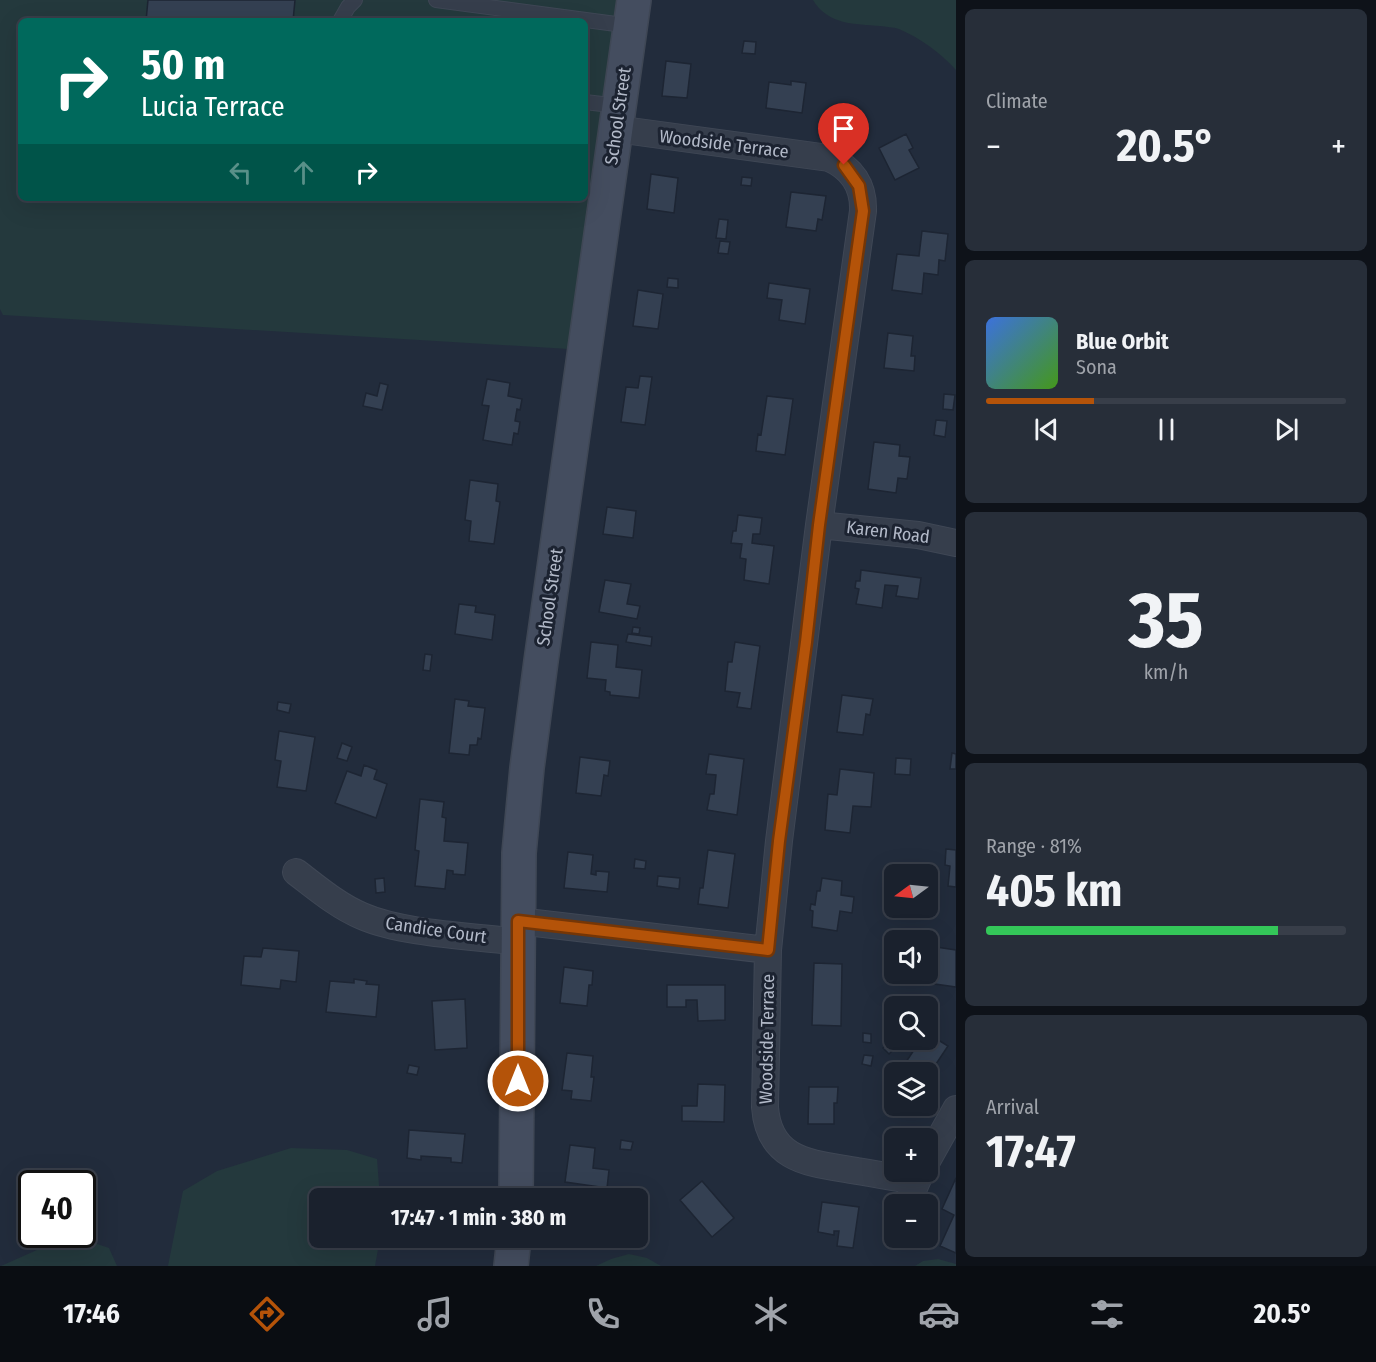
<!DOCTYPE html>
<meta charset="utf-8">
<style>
:root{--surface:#1a212d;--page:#272e39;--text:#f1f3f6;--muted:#9fa3aa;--line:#383e49;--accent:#b45309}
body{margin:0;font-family:"Fira Sans Condensed",sans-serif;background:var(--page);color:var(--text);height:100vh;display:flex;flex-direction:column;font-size:22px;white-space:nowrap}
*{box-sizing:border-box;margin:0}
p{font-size:20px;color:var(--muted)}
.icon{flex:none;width:33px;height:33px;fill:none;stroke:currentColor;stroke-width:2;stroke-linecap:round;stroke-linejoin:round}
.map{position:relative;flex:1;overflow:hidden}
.details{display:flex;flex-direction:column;gap:9px;padding:9px;background:#0e1219;width:420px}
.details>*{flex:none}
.top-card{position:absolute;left:18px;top:18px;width:570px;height:183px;border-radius:9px;box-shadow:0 6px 24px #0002,0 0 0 2px var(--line);background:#00695c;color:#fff;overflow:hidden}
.needle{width:39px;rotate:255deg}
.buttons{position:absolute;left:884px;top:864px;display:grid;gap:12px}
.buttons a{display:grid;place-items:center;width:54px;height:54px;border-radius:9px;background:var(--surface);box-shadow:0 6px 24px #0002,0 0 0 2px var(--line);font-size:30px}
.speed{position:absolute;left:18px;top:1170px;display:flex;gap:12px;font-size:30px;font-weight:700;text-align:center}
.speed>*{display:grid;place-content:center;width:78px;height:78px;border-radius:50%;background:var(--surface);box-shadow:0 6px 24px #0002,0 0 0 2px var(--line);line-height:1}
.speed .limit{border:3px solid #111;border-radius:9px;background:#fff;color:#111}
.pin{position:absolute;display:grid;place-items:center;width:51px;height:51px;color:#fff;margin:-62px -26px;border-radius:50% 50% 50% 0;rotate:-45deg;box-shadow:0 0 6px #0007}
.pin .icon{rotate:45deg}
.me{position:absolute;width:66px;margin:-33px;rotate:0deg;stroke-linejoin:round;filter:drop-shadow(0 0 4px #0008)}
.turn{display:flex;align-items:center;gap:21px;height:126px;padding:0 24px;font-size:27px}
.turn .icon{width:78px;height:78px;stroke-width:2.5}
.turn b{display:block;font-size:42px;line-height:51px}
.lanes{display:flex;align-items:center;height:57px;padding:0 24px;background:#0003;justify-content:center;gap:30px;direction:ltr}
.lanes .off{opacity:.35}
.big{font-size:45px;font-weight:700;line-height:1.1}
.details .tile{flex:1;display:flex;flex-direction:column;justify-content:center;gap:9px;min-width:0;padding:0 21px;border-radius:9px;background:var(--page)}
.details .dial{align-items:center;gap:0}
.dial b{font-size:78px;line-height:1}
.song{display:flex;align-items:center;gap:18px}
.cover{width:72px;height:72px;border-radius:9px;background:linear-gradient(135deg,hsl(220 70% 55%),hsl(100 70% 35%))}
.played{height:6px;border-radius:3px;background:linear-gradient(90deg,var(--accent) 30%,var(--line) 30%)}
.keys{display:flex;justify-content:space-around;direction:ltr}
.heat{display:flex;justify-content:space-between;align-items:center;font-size:33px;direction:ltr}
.charge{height:9px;border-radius:4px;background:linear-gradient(90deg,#34c759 81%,var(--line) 0)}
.trip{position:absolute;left:309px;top:1188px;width:339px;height:60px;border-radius:9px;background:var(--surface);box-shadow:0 6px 24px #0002,0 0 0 2px var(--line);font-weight:700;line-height:60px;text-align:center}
.tab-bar{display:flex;height:96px;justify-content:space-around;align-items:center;background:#0a0d12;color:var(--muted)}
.tab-bar .icon{width:42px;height:42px}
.tab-bar .current{color:var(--accent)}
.tab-bar b{font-size:27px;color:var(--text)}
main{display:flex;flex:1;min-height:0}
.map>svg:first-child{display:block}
</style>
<main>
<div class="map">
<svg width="956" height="1266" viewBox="0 0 956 1266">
<rect width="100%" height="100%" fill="#222c3c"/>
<path fill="#24393d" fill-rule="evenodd" d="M0 0H620L569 349 3 315 0 309ZM21 21H585V198H21Z
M813 0H956V70C941 53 920 38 899 29 893 27 886 27 880 26 855 24 828 25 813 0Z
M291 1148 347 1150 377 1159 380 1198H320V1238H380L375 1266H168L183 1191 217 1171Z
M85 1240 109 1248 117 1266H1L37 1250Z
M629 1254 647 1258 661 1266H596L611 1259Z
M938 1259 956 1264V1266H915L923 1261Z"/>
<path fill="#344052" stroke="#1d2533" stroke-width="1.5" d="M148 0H295L293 21H146Z
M744 41 756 42 755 54 742 53Z
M666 61 691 64 687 98 662 96Z
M791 81 806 83 802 113 766 108 769 82 791 85Z
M906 134 913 148 909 150 919 168 895 180 879 148Z
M651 174 678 178 674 213 647 209Z
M742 177 752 178 751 186 741 185Z
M791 192 826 196 822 220 818 219 816 231 786 227Z
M719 219 728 220 726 239 716 238Z
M922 231 948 234 945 261 939 260 938 275 924 273 922 294 892 290 897 254 919 256Z
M720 241 730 242 728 254 718 253Z
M668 278 678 279V288L667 287Z
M769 283 810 289 805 324 779 320 782 300 767 298Z
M638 290 663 294 658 329 633 326Z
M888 333 913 336 911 356H915L914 371 884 368Z
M640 376 652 377 645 425 621 422 626 387 638 388Z
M487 379 510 383 508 396 522 399 520 410 517 409 515 421 520 422 518 434 514 433 512 445 483 440 489 406 482 405Z
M380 383 388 385 382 410 363 406 366 393 377 396Z
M944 394 955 395 953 410 943 409Z
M767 396 793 399 785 455 756 451 758 434 761 435Z
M936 420 947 421 945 437 934 435Z
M874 442 900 445 899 456 910 457 907 479 898 478 896 493 868 489Z
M470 480 498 484 496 501 500 502 494 544 469 541 471 521 465 520Z
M607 507 636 511 633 538 603 534Z
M738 515 762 518 760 534H753L752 543 774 546 769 584 744 580 746 559 740 558 742 544 731 543 733 531H736Z
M861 570 921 578 918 599 896 596 898 586 885 585 882 608 856 604 859 589 855 588 856 581H860Z
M605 580 631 584 627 604 640 606 637 619 599 612Z
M459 604 476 606 475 612 495 615 492 640 455 634Z
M633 627 640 628 639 634 632 633Z
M628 634 652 637 651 646 626 642Z
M591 642 618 645 616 667 642 670 639 698 610 695V692L605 691 606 680 587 678Z
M735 642 760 646 751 709 737 707 740 693 725 691 728 662H732Z
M425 654 432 655 430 671 423 670Z
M842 695 873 699 870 715 866 714 863 735 837 732Z
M455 699 469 701 468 706 485 708 481 739 478 738 477 745H470L469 755 449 753Z
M278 702 291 704 289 713 277 710Z
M279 731 315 737 306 791 277 787 281 761 275 760Z
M342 743 352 747 347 761 337 758Z
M952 753 956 754V769H950Z
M709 754 744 759 737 815 707 810 710 794H714L716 775 706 774Z
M580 757 610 761 608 776 604 775 601 796 576 793Z
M896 758 911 759 910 775 895 774Z
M364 765 377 770 374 779 387 784 376 818 335 803 347 771 361 776Z
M840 769 874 773 871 807 853 806 850 833 825 830 828 794 837 795Z
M420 799 444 802 442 817 446 818 444 841 468 843 465 875 453 874V871L447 870 445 889 415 886 419 851 415 850Z
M946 849 956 850V887L948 886 950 866 945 865Z
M708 850 735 854 728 908 698 904 700 888H703Z
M568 852 593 855 591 874 596 875V871L609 872 607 892 564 888Z
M635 859 646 861 645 869 634 868Z
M658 876 680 878 679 889 657 886Z
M384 878 385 892 376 893 375 879Z
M822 878 842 881 841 895 854 897 852 913 840 911 837 931 812 927 813 911 810 910 811 904 815 905 817 891H820Z
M936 947 956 950V987L935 984 938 963H933Z
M263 948 299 951 296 982 281 980 280 989 241 985 244 956 261 957Z
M814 963 842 964 841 1026 812 1025Z
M564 967 593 971 592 985H589L587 1006 560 1003Z
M354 979 367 981 366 984 379 985 376 1017 326 1012 330 981 354 983Z
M667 985H725V1020L698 1021 697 1000H686V1007H667Z
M465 999 467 1048 435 1050 432 1001Z
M863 1033 871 1034V1043L863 1042Z
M927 1033 948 1046 928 1076 927 1072H922L906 1062 918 1044 910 1040H927Z
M890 1041 896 1047 889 1054 883 1048Z
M567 1053 593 1056 591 1077H594L591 1101 571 1099 572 1091 562 1090Z
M864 1055 873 1056 871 1066 862 1064Z
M409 1065 419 1067 417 1075 407 1073Z
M698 1084 725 1085 724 1122 682 1121V1106H697Z
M809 1087H838L837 1103H834V1124H808Z
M409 1130 465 1134 462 1163 451 1162V1158L421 1156V1160L407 1158Z
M621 1140 633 1142 631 1150 620 1149Z
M570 1145 595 1148 593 1168 609 1170 607 1188 565 1182Z
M956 1178V1253L940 1246 954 1215 942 1209Z
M702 1181 734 1218 712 1237 680 1200Z
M822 1202 859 1207 853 1248 837 1246 839 1231H834V1235L818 1232Z
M424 1238H448L425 1242Z"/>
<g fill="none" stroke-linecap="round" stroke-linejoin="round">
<defs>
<path id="lane" d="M436 0 631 26
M340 21 348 7 355 0
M585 102 619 106"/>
<path id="street" d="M616 129 829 158C852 168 864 186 863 211L819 525 779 841 768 950 765 1107C769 1163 813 1163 857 1171 876 1174 896 1178 916 1181
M819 525 918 535 956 543
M296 872C317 888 338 906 362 916 403 934 473 936 518 942
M518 921 768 950
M927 1161 956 1109
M907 1204 921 1172"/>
<path id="secondary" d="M516 1198 519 853 527 768 541 661 634 0
M511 1266 514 1238"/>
</defs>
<use href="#lane" stroke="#3f4755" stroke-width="16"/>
<use href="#street" stroke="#3f4755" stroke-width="28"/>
<use href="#secondary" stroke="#3f4755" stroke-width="36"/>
<use href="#lane" stroke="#363e4c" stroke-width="14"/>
<use href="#street" stroke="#363e4c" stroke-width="26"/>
<use href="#secondary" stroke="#444d5f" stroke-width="33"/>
</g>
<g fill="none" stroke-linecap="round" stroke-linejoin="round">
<defs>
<path id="route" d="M518 1081V921L768 950 779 841 806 642 819 525 863 211 859 186 844 165"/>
</defs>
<use href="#route" stroke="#753606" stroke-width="15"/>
<use href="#route" stroke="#b45309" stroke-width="10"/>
</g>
<g text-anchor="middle" stroke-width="6" stroke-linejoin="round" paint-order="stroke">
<g font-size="18" fill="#b2b9c8" stroke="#1c2331">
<text transform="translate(618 116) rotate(-82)" y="6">School Street</text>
<text transform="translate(724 144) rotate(7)" y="6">Woodside Terrace</text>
<text transform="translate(888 532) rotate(7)" y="6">Karen Road</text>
<text transform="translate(550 597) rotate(-82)" y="6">School Street</text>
<text transform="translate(436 930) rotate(8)" y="6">Candice Court</text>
<text transform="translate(767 1039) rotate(-89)" y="6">Woodside Terrace</text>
</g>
</g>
</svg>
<div class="buttons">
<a><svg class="needle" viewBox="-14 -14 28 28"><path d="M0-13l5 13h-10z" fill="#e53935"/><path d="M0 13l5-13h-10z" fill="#9fa3aa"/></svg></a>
<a><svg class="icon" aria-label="sound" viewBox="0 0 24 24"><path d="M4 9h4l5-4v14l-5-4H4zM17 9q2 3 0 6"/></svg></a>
<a><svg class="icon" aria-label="search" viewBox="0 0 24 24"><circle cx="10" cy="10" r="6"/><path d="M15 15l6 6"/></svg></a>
<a><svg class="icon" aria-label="layers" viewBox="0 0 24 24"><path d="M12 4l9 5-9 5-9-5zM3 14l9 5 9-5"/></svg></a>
<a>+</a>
<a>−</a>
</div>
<div class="speed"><div class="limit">40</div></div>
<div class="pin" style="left:844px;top:165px;background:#d93025"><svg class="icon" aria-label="arrive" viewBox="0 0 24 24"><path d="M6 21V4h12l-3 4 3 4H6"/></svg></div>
<svg class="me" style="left:518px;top:1081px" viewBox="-20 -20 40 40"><circle r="17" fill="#b45309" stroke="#fff" stroke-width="3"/><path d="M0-11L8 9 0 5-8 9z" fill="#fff"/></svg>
<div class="trip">17:47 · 1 min · 380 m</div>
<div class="top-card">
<div class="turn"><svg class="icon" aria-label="right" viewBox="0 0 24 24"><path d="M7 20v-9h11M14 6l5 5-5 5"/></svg><div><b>50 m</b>Lucia Terrace</div></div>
<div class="lanes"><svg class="icon off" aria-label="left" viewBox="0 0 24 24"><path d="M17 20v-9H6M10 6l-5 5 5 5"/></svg><svg class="icon off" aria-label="ahead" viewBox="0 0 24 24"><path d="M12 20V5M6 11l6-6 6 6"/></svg><svg class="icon" aria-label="right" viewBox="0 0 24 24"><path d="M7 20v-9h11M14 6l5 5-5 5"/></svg></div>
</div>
</div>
<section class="details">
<div class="tile"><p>Climate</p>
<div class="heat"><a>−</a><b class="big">20.5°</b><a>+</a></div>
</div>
<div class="tile">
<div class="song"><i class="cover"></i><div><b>Blue Orbit</b><p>Sona</p></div></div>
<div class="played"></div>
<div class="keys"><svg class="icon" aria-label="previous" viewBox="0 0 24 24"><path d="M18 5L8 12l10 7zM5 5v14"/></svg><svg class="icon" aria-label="pause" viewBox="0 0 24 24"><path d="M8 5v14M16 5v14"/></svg><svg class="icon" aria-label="next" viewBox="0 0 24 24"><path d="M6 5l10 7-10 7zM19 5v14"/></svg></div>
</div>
<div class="tile dial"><b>35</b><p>km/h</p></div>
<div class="tile"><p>Range · 81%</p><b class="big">405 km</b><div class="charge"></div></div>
<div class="tile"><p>Arrival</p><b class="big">17:47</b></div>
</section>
</main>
<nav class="tab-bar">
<b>17:46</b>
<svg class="icon current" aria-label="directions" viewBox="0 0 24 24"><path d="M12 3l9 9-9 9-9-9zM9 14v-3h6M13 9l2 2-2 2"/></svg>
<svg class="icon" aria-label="music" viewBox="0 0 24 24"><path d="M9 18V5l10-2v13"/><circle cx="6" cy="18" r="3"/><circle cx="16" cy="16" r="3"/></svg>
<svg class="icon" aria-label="phone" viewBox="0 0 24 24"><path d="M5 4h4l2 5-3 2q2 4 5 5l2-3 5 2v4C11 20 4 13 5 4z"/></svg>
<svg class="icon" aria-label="climate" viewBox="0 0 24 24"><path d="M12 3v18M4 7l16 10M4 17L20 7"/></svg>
<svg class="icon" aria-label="car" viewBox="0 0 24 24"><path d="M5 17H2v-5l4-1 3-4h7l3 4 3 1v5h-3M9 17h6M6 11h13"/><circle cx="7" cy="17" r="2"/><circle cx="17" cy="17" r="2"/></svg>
<svg class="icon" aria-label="filters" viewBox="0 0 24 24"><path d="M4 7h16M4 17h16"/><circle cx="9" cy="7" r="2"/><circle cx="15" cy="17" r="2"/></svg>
<b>20.5°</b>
</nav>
